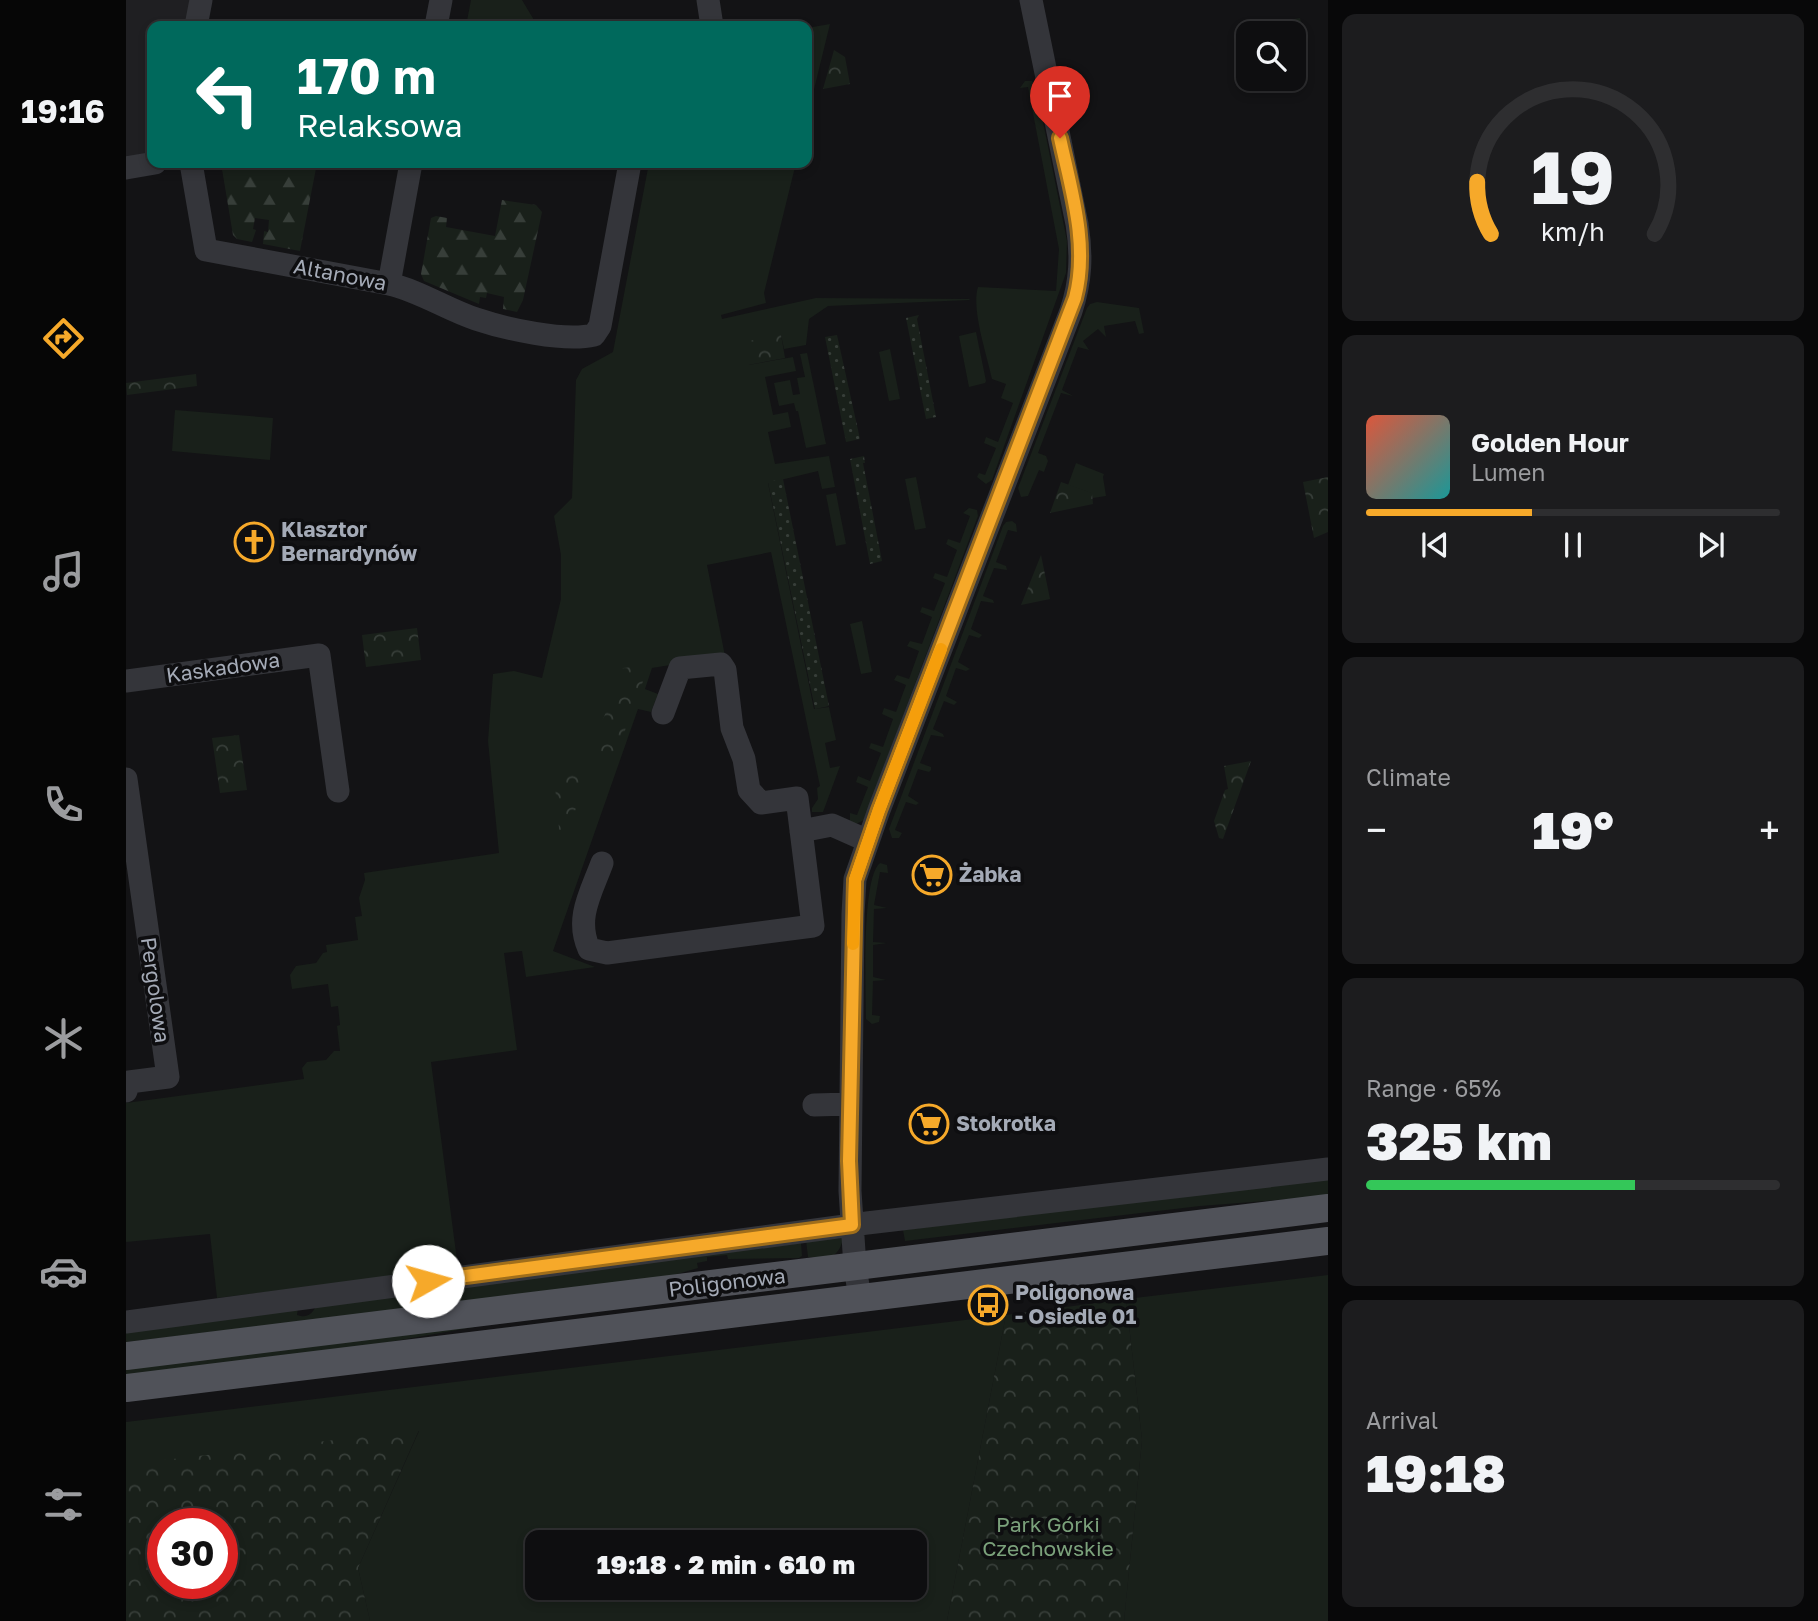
<!DOCTYPE html>
<meta charset="utf-8">
<style>
:root{--surface:#0e0e10;--page:#1c1c1e;--text:#f1f3f6;--muted:#9b9c9f;--line:#2e2e30;--accent:#f6a92a}
body{margin:0;font-family:"Golos Text",sans-serif;background:var(--page);color:var(--text);height:100vh;display:flex;flex-direction:column;font-size:26px;white-space:nowrap}
*{box-sizing:border-box;margin:0}
p{font-size:23px;color:var(--muted)}
.icon{flex:none;width:38px;height:38px;fill:none;stroke:currentColor;stroke-width:2;stroke-linecap:round;stroke-linejoin:round}
.map{position:relative;flex:1;overflow:hidden}
.drawer{display:flex;flex-direction:column;gap:14px;padding:14px;background:#080809;width:490px}
.drawer>*{flex:none}
.hud{position:absolute;left:21px;top:21px;width:665px;height:147px;border-radius:14px;box-shadow:0 4px 10px #0003,0 0 0 2px var(--line);background:#00695c;color:#fff;overflow:hidden}
.controls{position:absolute;left:1110px;top:21px;display:grid;gap:14px}
.controls a{display:grid;place-items:center;width:70px;height:70px;border-radius:14px;background:var(--surface);box-shadow:0 4px 10px #0003,0 0 0 2px var(--line);font-size:35px}
.speed{position:absolute;left:21px;top:1508px;display:flex;gap:14px;font-size:35px;font-weight:700;text-align:center}
.speed>*{display:grid;place-content:center;width:91px;height:91px;border-radius:50%;background:var(--surface);box-shadow:0 4px 10px #0003,0 0 0 2px var(--line);line-height:1}
.speed .limit{border:10px solid #d22;background:#fff;color:#111}
.pin{position:absolute;display:grid;place-items:center;width:60px;height:60px;color:#fff;margin:-72px -30px;border-radius:50% 50% 50% 0;rotate:-45deg;box-shadow:0 0 7px #0007}
.pin .icon{rotate:45deg}
.me{position:absolute;width:77px;margin:-38px;rotate:83deg;stroke-linejoin:round;filter:drop-shadow(0 0 5px #0008)}
.turn{display:flex;align-items:center;gap:24px;height:147px;padding:0 35px;font-size:32px}
.turn .icon{width:91px;height:91px;stroke-width:2.5}
.turn b{display:block;font-size:49px;line-height:60px}
.big{font-size:52px;font-weight:800;line-height:1.1}
.drawer .widget{flex:1;display:flex;flex-direction:column;justify-content:center;gap:10px;min-width:0;padding:0 24px;border-radius:14px;background:var(--page)}
.drawer .dial{align-items:center;gap:0}
.dial svg{height:182px;overflow:visible;fill:none;stroke:var(--line);stroke-width:7;stroke-linecap:round;text-anchor:middle}
.dial text{fill:var(--text);stroke:none}
.song{display:flex;align-items:center;gap:21px}
.cover{width:84px;height:84px;border-radius:10px;background:linear-gradient(135deg,hsl(10 70% 55%),hsl(180 70% 35%))}
.played{height:7px;border-radius:4px;background:linear-gradient(90deg,var(--accent) 40%,var(--line) 40%)}
.keys{display:flex;justify-content:space-around;direction:ltr}
.heat{display:flex;justify-content:space-between;align-items:center;font-size:38px;direction:ltr}
.charge{height:10px;border-radius:5px;background:linear-gradient(90deg,#34c759 65%,var(--line) 0)}
.trip{position:absolute;left:399px;top:1530px;width:402px;height:70px;border-radius:14px;background:var(--surface);box-shadow:0 4px 10px #0003,0 0 0 2px var(--line);font-weight:800;line-height:70px;text-align:center}
main{display:flex;flex:1;min-height:0}
.dock{display:flex;flex-direction:column;width:126px;justify-content:space-around;align-items:center;background:#060606;color:var(--muted)}
.dock .icon{width:49px;height:49px}
.dock .selected{color:var(--accent)}
.dock b{font-size:32px;color:var(--text)}
.map>svg:first-child{display:block}
</style>
<main>
<nav class="dock">
<b>19:16</b>
<svg class="icon selected" aria-label="directions" viewBox="0 0 24 24"><path d="M12 3l9 9-9 9-9-9zM9 14v-3h6M13 9l2 2-2 2"/></svg>
<svg class="icon" aria-label="music" viewBox="0 0 24 24"><path d="M9 18V5l10-2v13"/><circle cx="6" cy="18" r="3"/><circle cx="16" cy="16" r="3"/></svg>
<svg class="icon" aria-label="phone" viewBox="0 0 24 24"><path d="M5 4h4l2 5-3 2q2 4 5 5l2-3 5 2v4C11 20 4 13 5 4z"/></svg>
<svg class="icon" aria-label="climate" viewBox="0 0 24 24"><path d="M12 3v18M4 7l16 10M4 17L20 7"/></svg>
<svg class="icon" aria-label="car" viewBox="0 0 24 24"><path d="M5 17H2v-5l4-1 3-4h7l3 4 3 1v5h-3M9 17h6M6 11h13"/><circle cx="7" cy="17" r="2"/><circle cx="17" cy="17" r="2"/></svg>
<svg class="icon" aria-label="filters" viewBox="0 0 24 24"><path d="M4 7h16M4 17h16"/><circle cx="9" cy="7" r="2"/><circle cx="15" cy="17" r="2"/></svg>
</nav>
<div class="map">
<svg width="1202" height="1621" viewBox="0 0 1202 1621">
<defs>
<pattern id="forest-firs" width="22" height="20" patternUnits="userSpaceOnUse" patternTransform="scale(1.75)"><rect width="22" height="20" fill="#19201a"/><path d="M5 1l3.5 6h-7zM16 11l3.5 6h-7z" fill="#373e39"/></pattern>
<pattern id="park-crowns" width="20" height="18" patternUnits="userSpaceOnUse" patternTransform="scale(1.75)"><rect width="20" height="18" fill="#19201a"/><path d="M2 6a3 3 0 1 1 6 0M12 15a3 3 0 1 1 6 0" fill="none" stroke="#373e39"/></pattern>
<pattern id="garden-dots" width="8" height="8" patternUnits="userSpaceOnUse" patternTransform="scale(1.75)"><rect width="8" height="8" fill="#19201a"/><path d="M2 2h.1M6 6h.1" fill="none" stroke="#373e39" stroke-width="1.8" stroke-linecap="round"/></pattern>
</defs>
<rect width="100%" height="100%" fill="#131315"/>
<path fill="#1f1f22" d="M0 0H66L62 26H26V156L0 160Z"/>
<path fill="#19201a" fill-rule="evenodd" d="M345 0H396L411 25 340 26Z
M704 24 681 118V28Z
M899 81H906L910 87 941 241 940 273 866 480 860 484 851 477 853 473 859 475 870 448 858 443 860 437 872 442 887 403 875 398 880 384 866 379C861 355 845 309 852 287L930 291 933 249 902 87 894 88Z
M523 163H670L638 293 640 303 595 315 596 319 690 298 843 299 844 300 702 306 683 319 680 345 658 349 655 335 622 365 667 357 670 371 639 377 647 415 662 412 665 427 642 432 649 464 703 456 709 487 696 489 692 471 642 483 688 709 703 707 710 740 699 743 704 768 714 766 697 812H686V808L692 799 691 788 694 786 645 552 581 565 599 656 526 668 519 689 532 694 525 712 512 709 427 951 469 967 400 977 396 951 378 953 391 1050 305 1062 332 1268 91 1298 84 1234 0 1242V1103L178 1079 176 1068 181 1062 200 1060 208 1051H214L211 1026 214 1025 212 1006 205 1007 202 984 166 989 164 975 170 966 190 963 197 953 201 952 200 945 232 940 229 917 236 916 233 898 239 880 238 873 373 853 362 741 367 674 388 671 416 678 435 599V555L428 516 446 498 450 380 456 369 487 352Z
M971 302 1013 308 1018 333 1013 334 1009 321 978 326 980 337 972 329 957 341 963 350 952 347 936 390 947 396 935 393 912 453 920 456 922 461 918 472 913 470 902 496 895 497 892 488 961 308 964 304Z
M850 332 860 381 859 383 843 387 833 336Z
M764 349 774 399 763 401 753 352Z
M681 353 700 444 680 448 672 411H670L668 403 653 406 648 383 664 380 667 395 674 394 671 378 679 377 674 354Z
M49 410 147 418 144 460 46 451Z
M950 463 978 474 977 477 980 496 967 498 965 493 942 485Z
M790 477 800 528 789 530 779 479Z
M710 493 720 544 710 546 700 495Z
M843 508 851 510 852 516 738 820 730 824 724 821V813L731 815 742 787 730 782 732 776 744 781 755 753 743 748 745 743 757 747 767 719 756 714 758 708 770 712 780 685 768 680 771 675 783 679 793 651 781 646 784 641 796 644 806 617 794 612 796 607 808 611 819 583 807 578 809 573 821 577 831 550 820 544 822 539 834 543 844 516 837 513Z
M886 521 890 524 891 532 882 530 870 562 880 566 881 570 868 568 857 596 867 600 868 603 855 601 845 629 856 635 853 638 843 635 832 662 844 669 840 671 830 668 820 696 831 702 828 705 818 701 807 729 817 734 818 737 805 735 794 763 805 767V770L803 772 792 769 782 796 793 803 790 805 780 802 769 830 776 833 773 838H766L763 829 877 526 880 522Z
M736 621 746 672 735 674 724 624Z
M754 863 761 865 762 873 754 872 748 905 761 908 748 909 747 942 761 943 747 945V977L760 980 747 981 746 1015 754 1016 753 1022 746 1024 740 1019C740 992 735 878 754 863Z
M1202 1177V1196L1074 1206 779 1241 777 1230Z
M717 1238C714 1255 705 1258 690 1262L689 1257H682L680 1240Z
M675 1243 676 1256 673 1258 602 1259 601 1255 581 1257V1261L571 1263 572 1268 531 1280 0 1342V1328L172 1307 171 1315C182 1319 187 1313 191 1304Z
M1202 1275V1621H998L1016 1440 1000 1299Z
M880 1315 821 1621H244L232 1568 293 1431 0 1490V1422ZM411 1542H789V1587H411Z
M354 1326 212 1351 0 1379V1367Z"/>
<path fill="url(#forest-firs)" d="M95 163H118L148 168 149 163H191L174 251 137 244 138 231 142 232 143 220 129 218 127 229 130 230 126 242 111 239 107 235Z
M376 200 410 205 416 212 397 300 391 312 377 309 378 297 361 293 360 298 354 297 353 304 298 281 295 274 305 218 310 216 321 218 320 227 369 236Z"/>
<path fill="url(#park-crowns)" fill-rule="evenodd" d="M1174 18 1180 48 1167 50V33H1134L1133 26Z
M708 50 719 57 724 84 697 89Z
M655 335 659 358 622 365 617 342Z
M70 374 71 386 1 395 0 383Z
M1202 477V532L1188 538 1177 482Z
M935 482 966 493 967 504 924 513Z
M915 555 924 599 895 605Z
M291 628 295 660 240 667 236 635Z
M523 665 490 755 462 758 497 668Z
M113 735 121 790 94 793 86 738Z
M1125 761 1097 839 1093 838 1088 821 1099 790 1102 789 1098 766Z
M464 770 435 849 428 776Z
M1000 1299 1016 1440 998 1621H821L880 1315Z
M293 1430 232 1568 244 1621H0V1490L21 1462ZM37 1524H96V1584H37Z"/>
<path fill="url(#garden-dots)" d="M793 315 791 319 810 417 800 419 780 318Z
M711 335 734 439 720 442 699 337Z
M738 456 739 463H737L756 561 744 564 724 459Z
M657 479 703 706 689 709 642 482Z"/>
<g fill="none" stroke-linecap="round" stroke-linejoin="round">
<path stroke="#34353a" stroke-width="23" d="M582 0 586 26H583
M70 26 75 0
M310 26 315 0
M65 163 80 250 263 284C294 291 320 309 350 319 380 329 438 342 468 335L474 326 504 163
M0 168 29 163
M263 284 285 163
M0 681 193 655 212 791
M0 779 42 1077 3 1082 0 1091
M675 831 706 825 742 841
M476 863C465 893 449 918 463 949L481 953 687 926 671 798 635 803 623 790 618 759 606 728 599 670 595 664 554 668 537 713
M688 1105 724 1104
M734 1298 729 1267 724 1191 727 914 729 879 753 810 945 311C955 281 956 255 951 224L905 0
M0 1322 741 1223 1202 1169"/>
<path stroke="#505259" stroke-width="28" d="M0 1356 1202 1208
M0 1388 1202 1241"/>
</g>
<g fill="none" stroke-linecap="round" stroke-linejoin="round">
<defs>
<path id="route" d="M302 1281 726 1225 723 1161 729 880 753 810 949 298C963 245 945 189 934 138"/>
</defs>
<use href="#route" stroke="#a06e1b" stroke-width="18"/>
<use href="#route" stroke="#f6a92a" stroke-width="12"/>
<path stroke="#f59e0b" stroke-width="12" d="M727 944 729 880 753 810 815 649"/>
</g>
<defs>
<symbol id="church-ring" viewBox="-11 -11 22 22"><circle r="9.5" fill="#0e0e10" stroke="#f6a92a" stroke-width="1.5"/><path d="M-1.2-6h2.4v3.5h3.3v2.4h-3.3V6h-2.4V-.1h-3.3v-2.4h3.3Z" fill="#f6a92a"/></symbol>
<symbol id="supermarket-ring" viewBox="-11 -11 22 22"><circle r="9.5" fill="#0e0e10" stroke="#f6a92a" stroke-width="1.5"/><path d="M-6-5.5h2.5l.6 2H6L4.5 2H-2.5L-4.4-4H-6ZM-1.5 3.2a1.3 1.3 0 1 0 .1 0ZM3 3.2a1.3 1.3 0 1 0 .1 0Z" fill="#f6a92a"/></symbol>
<symbol id="bus-ring" viewBox="-11 -11 22 22"><circle r="9.5" fill="#0e0e10" stroke="#f6a92a" stroke-width="1.5"/><path d="M-5-6H5V4H4V6H2V4H-2V6H-4V4H-5ZM-3.5-4V0h7V-4ZM-3.5 1.2v1.5H-2V1.2ZM2 1.2v1.5H3.5V1.2Z" fill="#f6a92a"/></symbol>
</defs>
<g fill-rule="evenodd">
<use href="#church-ring" x="106" y="520" width="44" height="44"/>
<use href="#supermarket-ring" x="784" y="853" width="44" height="44"/>
<use href="#supermarket-ring" x="781" y="1102" width="44" height="44"/>
<use href="#bus-ring" x="840" y="1283" width="44" height="44"/>
</g>
<g text-anchor="middle" stroke-width="7" stroke-linejoin="round" paint-order="stroke">
<g font-size="21" fill="#a4aab6" stroke="#0e0e10">
<text transform="translate(214 275) rotate(11)" y="7">Altanowa</text>
<text transform="translate(97 668) rotate(-8)" y="7">Kaskadowa</text>
<text transform="translate(29 990) rotate(82)" y="7">Pergolowa</text>
<text transform="translate(601 1283) rotate(-7)" y="7">Poligonowa</text>
</g>
<g font-size="21" font-weight="bold" fill="#a4aab6" stroke="#0e0e10" text-anchor="start">
<text x="155" y="537">Klasztor<tspan x="155" dy="24">Bernardynów</tspan></text>
<text x="833" y="882">Żabka</text>
<text x="830" y="1131">Stokrotka</text>
<text x="889" y="1300">Poligonowa<tspan x="889" dy="24">- Osiedle 01</tspan></text>
</g>
<g font-size="21" fill="#7ba17b" stroke="#0e0e10">
<text x="922" y="1532">Park Górki<tspan x="922" dy="24">Czechowskie</tspan></text>
</g>
</g>
</svg>
<div class="controls">
<a><svg class="icon" aria-label="search" viewBox="0 0 24 24"><circle cx="10" cy="10" r="6"/><path d="M15 15l6 6"/></svg></a>
</div>
<div class="speed"><div class="limit">30</div></div>
<div class="pin" style="left:934px;top:138px;background:#d93025"><svg class="icon" aria-label="arrive" viewBox="0 0 24 24"><path d="M6 21V4h12l-3 4 3 4H6"/></svg></div>
<svg class="me" style="left:302px;top:1281px" viewBox="-20 -20 40 40"><circle r="19" fill="#fff"/><path d="M0-13L10 11 0 6-10 11z" fill="#f6a92a"/></svg>
<div class="trip">19:18 · 2 min · 610 m</div>
<div class="hud">
<div class="turn"><svg class="icon" aria-label="left" viewBox="0 0 24 24"><path d="M17 20v-9H6M10 6l-5 5 5 5"/></svg><div><b>170 m</b>Relaksowa</div></div>
</div>
</div>
<section class="drawer">
<div class="widget dial"><svg viewBox="0 0 100 80">
<path d="M14 69A42 42 0 1 1 86 69"/>
<path d="M14 69A42 42 0 0 1 8 46" stroke="#f6a92a"/>
<text x="50" y="56" font-size="32" font-weight="700">19</text>
<text x="50" y="72" font-size="11">km/h</text>
</svg></div>
<div class="widget">
<div class="song"><i class="cover"></i><div><b>Golden Hour</b><p>Lumen</p></div></div>
<div class="played"></div>
<div class="keys"><svg class="icon" aria-label="previous" viewBox="0 0 24 24"><path d="M18 5L8 12l10 7zM5 5v14"/></svg><svg class="icon" aria-label="pause" viewBox="0 0 24 24"><path d="M8 5v14M16 5v14"/></svg><svg class="icon" aria-label="next" viewBox="0 0 24 24"><path d="M6 5l10 7-10 7zM19 5v14"/></svg></div>
</div>
<div class="widget"><p>Climate</p>
<div class="heat"><a>−</a><b class="big">19°</b><a>+</a></div>
</div>
<div class="widget"><p>Range · 65%</p><b class="big">325 km</b><div class="charge"></div></div>
<div class="widget"><p>Arrival</p><b class="big">19:18</b></div>
</section>
</main>
